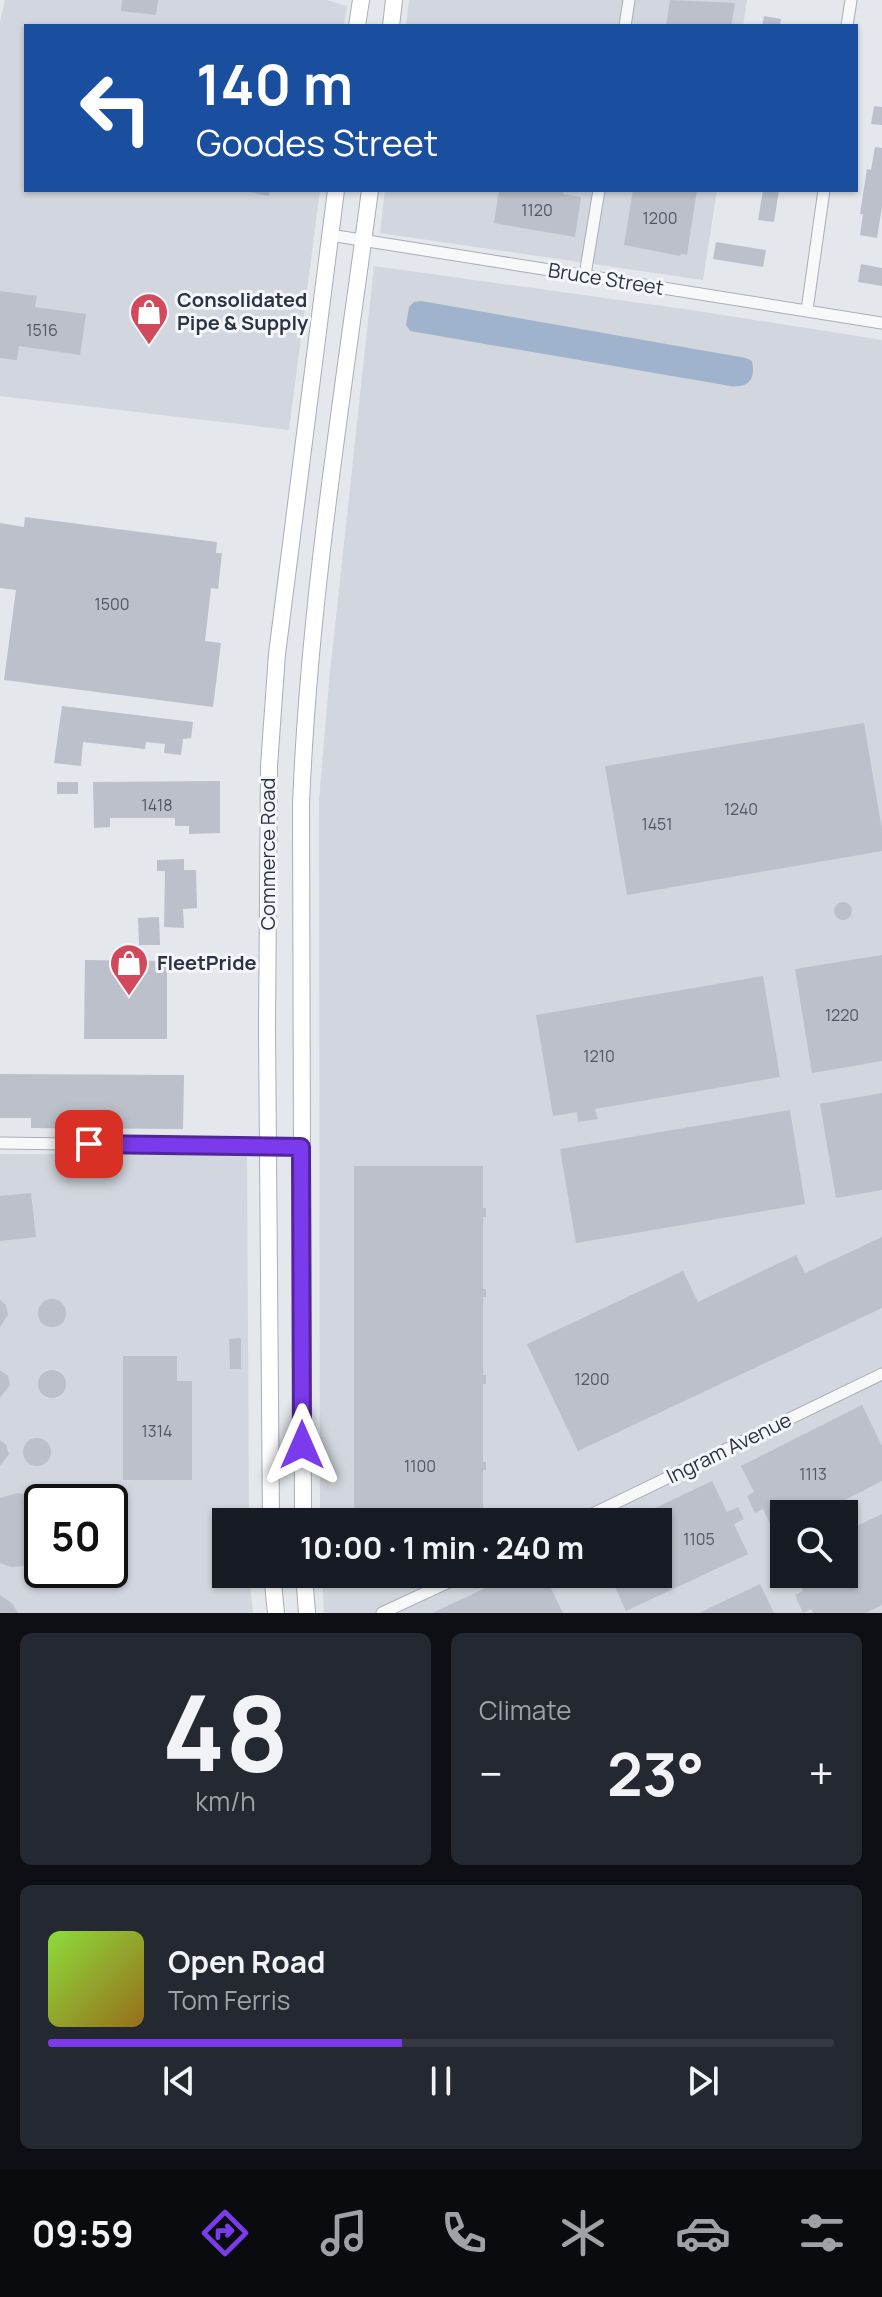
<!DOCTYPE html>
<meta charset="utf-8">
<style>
:root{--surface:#171b24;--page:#242831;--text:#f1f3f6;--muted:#9ea1a6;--line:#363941;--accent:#7c3aed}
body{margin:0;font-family:Manrope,sans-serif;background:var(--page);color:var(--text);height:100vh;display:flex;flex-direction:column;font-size:30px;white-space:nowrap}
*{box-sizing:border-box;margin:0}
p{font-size:26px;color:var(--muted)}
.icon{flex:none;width:44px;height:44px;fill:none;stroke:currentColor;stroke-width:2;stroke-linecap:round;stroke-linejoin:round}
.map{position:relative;height:1613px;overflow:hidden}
.side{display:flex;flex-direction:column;gap:20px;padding:20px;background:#0d0f14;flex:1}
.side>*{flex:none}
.guide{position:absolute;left:24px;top:24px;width:834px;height:168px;border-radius:0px;box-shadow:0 2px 6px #0004;background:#1a4fa0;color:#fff;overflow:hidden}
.controls{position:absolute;left:770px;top:1500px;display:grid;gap:16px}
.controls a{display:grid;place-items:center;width:88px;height:88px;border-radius:0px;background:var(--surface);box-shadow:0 2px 6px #0004;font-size:40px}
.speed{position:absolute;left:24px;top:1484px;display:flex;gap:16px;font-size:40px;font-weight:700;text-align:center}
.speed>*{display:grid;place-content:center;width:104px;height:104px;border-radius:50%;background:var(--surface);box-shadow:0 2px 6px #0004;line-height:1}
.speed .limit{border:4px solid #111;border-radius:12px;background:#fff;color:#111}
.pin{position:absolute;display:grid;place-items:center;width:68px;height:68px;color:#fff;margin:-34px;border-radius:16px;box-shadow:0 4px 12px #0006}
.me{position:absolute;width:88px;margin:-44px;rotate:0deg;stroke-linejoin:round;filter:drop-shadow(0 0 6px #0008)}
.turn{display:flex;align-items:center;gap:28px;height:168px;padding:0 40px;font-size:36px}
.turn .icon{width:104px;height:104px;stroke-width:2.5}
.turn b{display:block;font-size:56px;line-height:68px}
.big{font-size:60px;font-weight:700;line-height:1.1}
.side .widget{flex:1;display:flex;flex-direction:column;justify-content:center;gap:12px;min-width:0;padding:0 28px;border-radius:12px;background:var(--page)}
.side .dial{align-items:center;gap:0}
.dial b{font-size:104px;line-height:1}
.song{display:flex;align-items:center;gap:24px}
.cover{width:96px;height:96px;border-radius:12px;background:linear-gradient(135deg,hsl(90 70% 55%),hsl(40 70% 35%))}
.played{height:8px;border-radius:4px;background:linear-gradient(90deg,var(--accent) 45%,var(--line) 45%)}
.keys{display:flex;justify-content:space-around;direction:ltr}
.heat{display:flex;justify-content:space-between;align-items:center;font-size:44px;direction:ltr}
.side .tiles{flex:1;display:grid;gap:20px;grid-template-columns:1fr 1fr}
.widget:last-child{grid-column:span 2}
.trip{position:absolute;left:212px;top:1508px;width:460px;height:80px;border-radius:0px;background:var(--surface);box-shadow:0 2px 6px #0004;font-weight:700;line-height:80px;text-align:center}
.dock{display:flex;height:128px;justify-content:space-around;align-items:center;background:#090b0e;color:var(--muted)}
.dock .icon{width:56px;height:56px}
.dock .selected{color:var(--accent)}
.dock b{font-size:36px;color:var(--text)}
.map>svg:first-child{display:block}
</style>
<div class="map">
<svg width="882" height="1613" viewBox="0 0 882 1613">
<rect width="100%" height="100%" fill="#e4e7ec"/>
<path fill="#d2d6de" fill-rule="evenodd" d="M5 0H326L347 6 344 26H26V190H320L289 430 0 396V22Z
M409 0H747L743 26H406Z
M385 190H717L703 280 380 233Z
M374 266 698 311 882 340V1613H324L322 1574H658V1522H320L319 800 329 682ZM784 1514H844V1574H784Z
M0 1154 247 1155 249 1522H226V1574H249L253 1613H0ZM42 1502H110V1570H42Z"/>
<path fill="#9fb4cc" d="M421 301 746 358 752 361C756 380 748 388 730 386L410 331 406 325 409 307 414 302Z"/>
<path fill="#bbc0ca" d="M122 0H158L156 15 121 11Z
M670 0 735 3 731 26H666Z
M764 16 781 19 780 26H762Z
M874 106 882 107V125L871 124Z
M875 147 882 148V207L877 238 860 235 863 214H860L867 169 871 170Z
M238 190H270L269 196Z
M499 190H564L563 194 581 197 575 237 494 223Z
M633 190H697L687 255 681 254 680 256 624 245Z
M763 190H779L774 222 758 220Z
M716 242 766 250 763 267 713 259Z
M861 264 882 268V286L858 282Z
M0 291 37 296 35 307 86 314 80 355 19 346 17 360 0 358Z
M25 517 217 542 216 553H222L218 589 211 588 205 641 221 643 213 707 4 680 16 590 0 588V523L24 527Z
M62 706 193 722 191 738 183 739 181 755 164 753 165 744 146 742 145 749 83 742 81 766 54 763Z
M864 723 882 830V851L627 895 605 766Z
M220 781V833L189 834V826H175V818H110V827L94 828 93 782Z
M57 782H78V794H57Z
M184 859V870H196L197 908 183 909 184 928 164 927 165 871H157V860Z
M834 911a9 9 0 1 1 18 0a9 9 0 1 1-18 0Z
M159 917 160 945H139L138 918Z
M882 955V1061L812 1073 795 969Z
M85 960 167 961V1039H84Z
M763 976 780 1077 595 1109 598 1119 578 1122 577 1112 553 1116 536 1015Z
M0 1074 184 1075 183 1129 31 1128V1118H0Z
M882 1093V1190L836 1198 820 1104Z
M790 1110 805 1204 576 1243 560 1149Z
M354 1166H483V1208H486V1217H483V1289H486V1297H483V1375H486V1384H483V1462H486V1470H483V1513H354Z
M31 1193 36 1237 0 1241V1196Z
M882 1237V1308L578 1451 527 1344 683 1271 698 1302 796 1255 805 1273Z
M38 1313a14 14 0 1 1 28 0a14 14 0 1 1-28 0Z
M0 1300 6 1305 8 1315 0 1327Z
M241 1338V1369H230L229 1339Z
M123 1356H177V1381H192V1480H123Z
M0 1370 8 1376 10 1385 0 1398Z
M38 1384a14 14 0 1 1 28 0a14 14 0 1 1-28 0Z
M862 1405 882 1446V1481L817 1514H784V1531L776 1535 763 1509 755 1513 747 1496 754 1492 741 1466Z
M23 1452a14 14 0 1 1 28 0a14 14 0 1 1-28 0Z
M0 1440 6 1445 9 1454 0 1466Z
M712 1481 727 1512 738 1507 744 1519 734 1524 748 1554 626 1611 609 1574H658V1522H626Z
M18 1493 30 1496 42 1503V1557L23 1566 11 1567 0 1563V1498Z
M882 1514V1605L866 1613H813L811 1609 803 1613 795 1595 803 1591 795 1574H844V1532Z
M110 1523 120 1529 126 1545 121 1561 110 1570Z
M516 1574H544L563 1613H432Z
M760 1584 774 1613H699Z
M0 1595 12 1603 18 1613H0Z"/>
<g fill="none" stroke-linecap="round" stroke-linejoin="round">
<defs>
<path id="street" d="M625 26 629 0
M847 26 851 0
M330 235 882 323
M585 275 599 190
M807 310 824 190
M0 1143 301 1147
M576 1522 882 1374
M382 1613 466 1574"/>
<path id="secondary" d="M357 26 361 0
M391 26 394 0
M271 1522 267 1027 269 766 277 654 336 190
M303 1522 301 805C309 599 343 394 370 190
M272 1574 276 1613
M304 1574 307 1613"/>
</defs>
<use href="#street" stroke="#a9aeb7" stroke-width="13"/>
<use href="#secondary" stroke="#a9aeb7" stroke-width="18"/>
<use href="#street" stroke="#f7f8fa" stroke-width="11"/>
<use href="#secondary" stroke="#fff" stroke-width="16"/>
</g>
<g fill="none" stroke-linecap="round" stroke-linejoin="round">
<defs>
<path id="route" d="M89 1144 301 1147 302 1445"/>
</defs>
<use href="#route" stroke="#51269a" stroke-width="20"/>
<use href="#route" stroke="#7c3aed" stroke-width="14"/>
</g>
<defs>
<symbol id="shop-pin" viewBox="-11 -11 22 30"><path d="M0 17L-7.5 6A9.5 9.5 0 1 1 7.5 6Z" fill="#d1495b" stroke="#f4f6f9"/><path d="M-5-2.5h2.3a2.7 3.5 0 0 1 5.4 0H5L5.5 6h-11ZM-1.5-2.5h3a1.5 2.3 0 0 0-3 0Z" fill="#fff"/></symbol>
</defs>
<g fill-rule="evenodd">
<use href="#shop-pin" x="127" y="290" width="44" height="60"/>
<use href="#shop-pin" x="107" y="941" width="44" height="60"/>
</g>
<g text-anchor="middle" stroke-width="6" stroke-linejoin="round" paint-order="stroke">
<g font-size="16" fill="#4f5766">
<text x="537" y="216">1120</text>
<text x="660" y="224">1200</text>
<text x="42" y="336">1516</text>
<text x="112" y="610">1500</text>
<text x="157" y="811">1418</text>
<text x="741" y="815">1240</text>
<text x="657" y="830">1451</text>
<text x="842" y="1021">1220</text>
<text x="599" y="1062">1210</text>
<text x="592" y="1385">1200</text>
<text x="157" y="1437">1314</text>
<text x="420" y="1472">1100</text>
<text x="813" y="1480">1113</text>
<text x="699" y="1545">1105</text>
</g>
<g font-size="20" fill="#2b3445" stroke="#f4f6f9">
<text transform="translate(606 279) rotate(9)" y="7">Bruce Street</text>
<text transform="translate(268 854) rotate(-90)" y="7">Commerce Road</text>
<text transform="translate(729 1448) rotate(-26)" y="7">Ingram Avenue</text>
</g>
<g font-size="20" font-weight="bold" fill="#2b3445" stroke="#f4f6f9" text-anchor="start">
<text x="177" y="307">Consolidated<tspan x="177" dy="23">Pipe &amp; Supply</tspan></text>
<text x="157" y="970">FleetPride</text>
</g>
</g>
</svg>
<div class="controls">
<a><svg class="icon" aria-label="search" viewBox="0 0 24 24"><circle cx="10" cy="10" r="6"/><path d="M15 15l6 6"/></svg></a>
</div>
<div class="speed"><div class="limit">50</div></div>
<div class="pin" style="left:89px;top:1144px;background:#d93025"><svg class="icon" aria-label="arrive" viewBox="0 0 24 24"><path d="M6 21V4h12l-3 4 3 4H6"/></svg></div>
<svg class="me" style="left:302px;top:1445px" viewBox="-20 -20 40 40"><path d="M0-17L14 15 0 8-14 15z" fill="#7c3aed" stroke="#fff" stroke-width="4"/></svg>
<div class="trip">10:00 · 1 min · 240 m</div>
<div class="guide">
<div class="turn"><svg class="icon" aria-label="left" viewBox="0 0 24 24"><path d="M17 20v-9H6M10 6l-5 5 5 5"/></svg><div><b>140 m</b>Goodes Street</div></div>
</div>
</div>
<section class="side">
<div class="tiles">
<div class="widget dial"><b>48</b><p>km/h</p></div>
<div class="widget"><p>Climate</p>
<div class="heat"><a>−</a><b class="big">23°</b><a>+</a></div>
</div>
<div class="widget">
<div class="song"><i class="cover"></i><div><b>Open Road</b><p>Tom Ferris</p></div></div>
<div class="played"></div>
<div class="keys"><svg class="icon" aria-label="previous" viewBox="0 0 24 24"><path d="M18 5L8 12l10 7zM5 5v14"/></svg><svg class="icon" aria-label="pause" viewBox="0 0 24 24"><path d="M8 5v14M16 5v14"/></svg><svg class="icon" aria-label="next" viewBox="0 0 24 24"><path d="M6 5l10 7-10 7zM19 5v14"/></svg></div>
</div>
</div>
</section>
<nav class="dock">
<b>09:59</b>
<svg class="icon selected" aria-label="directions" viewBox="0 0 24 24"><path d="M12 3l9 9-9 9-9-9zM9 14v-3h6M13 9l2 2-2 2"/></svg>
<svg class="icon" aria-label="music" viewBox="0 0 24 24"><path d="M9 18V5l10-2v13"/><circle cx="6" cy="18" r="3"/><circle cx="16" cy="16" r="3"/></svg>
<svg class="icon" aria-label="phone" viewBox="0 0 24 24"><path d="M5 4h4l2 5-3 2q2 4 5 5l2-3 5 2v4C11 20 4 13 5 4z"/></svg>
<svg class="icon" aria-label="climate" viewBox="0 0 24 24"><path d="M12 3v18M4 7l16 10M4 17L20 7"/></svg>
<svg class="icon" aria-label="car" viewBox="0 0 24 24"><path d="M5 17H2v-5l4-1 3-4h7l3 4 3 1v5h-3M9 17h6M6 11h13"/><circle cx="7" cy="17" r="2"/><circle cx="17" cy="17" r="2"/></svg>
<svg class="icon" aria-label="filters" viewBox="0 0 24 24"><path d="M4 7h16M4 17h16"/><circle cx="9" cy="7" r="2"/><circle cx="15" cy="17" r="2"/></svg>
</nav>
